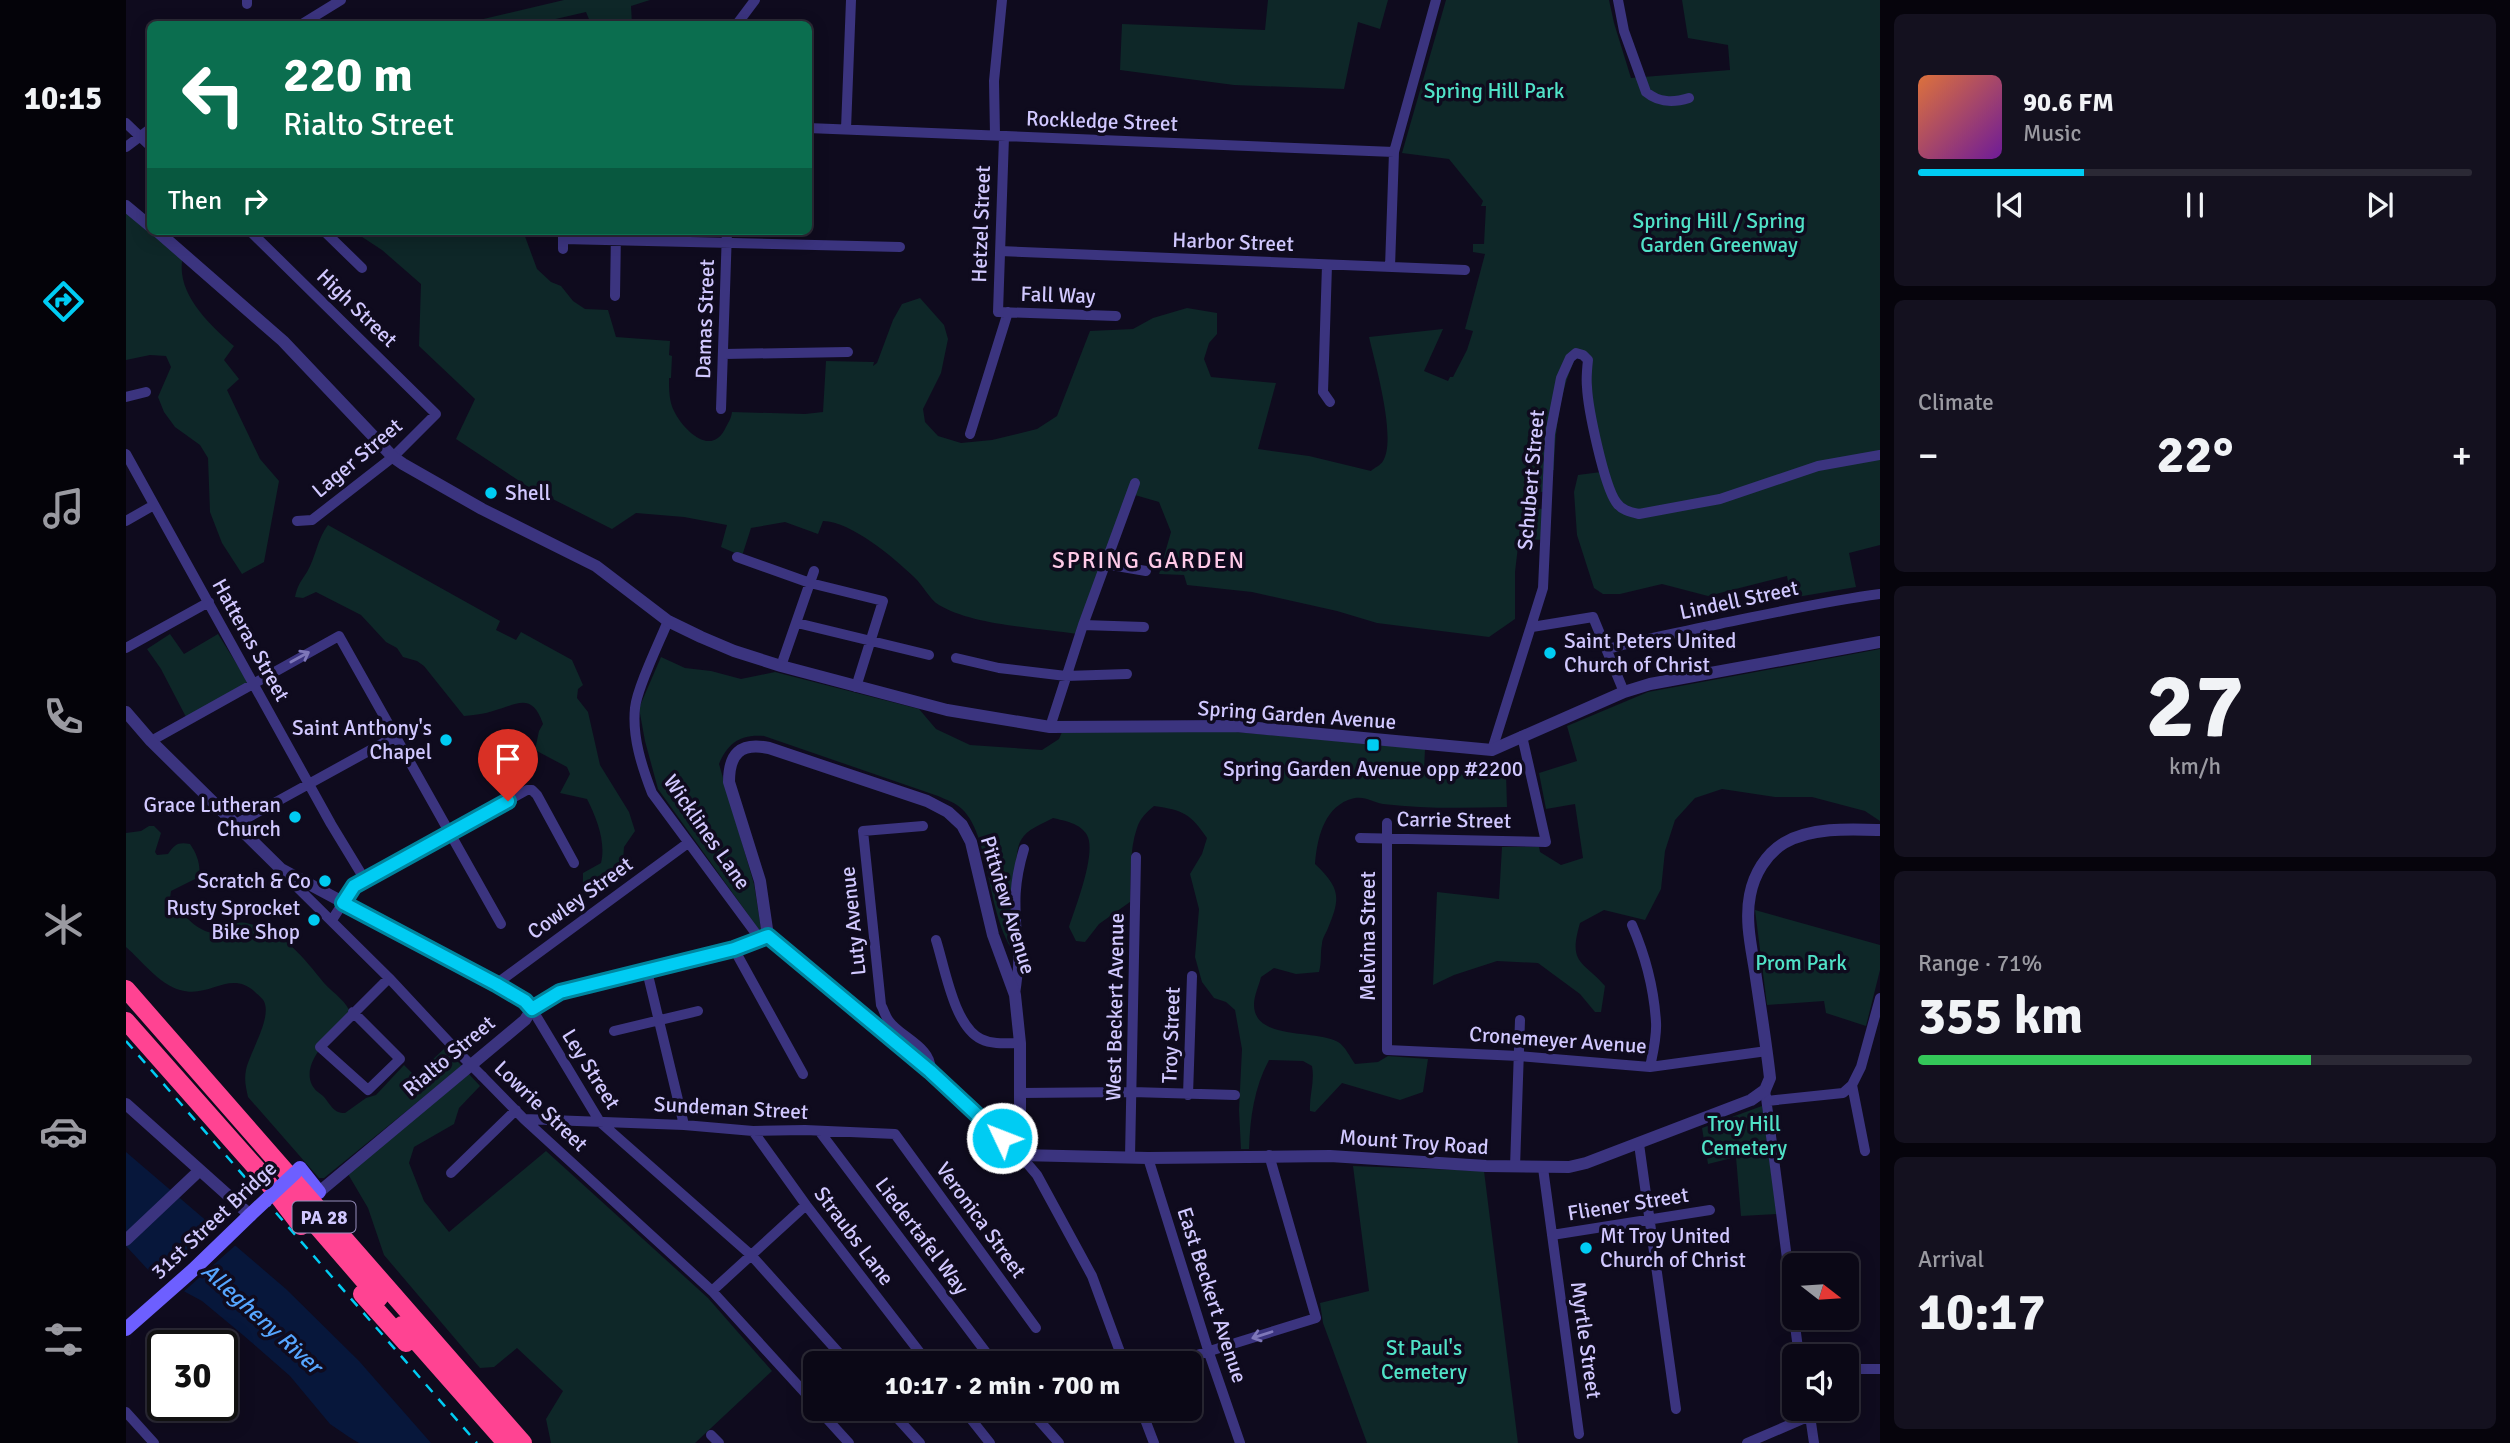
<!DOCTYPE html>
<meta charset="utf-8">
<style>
:root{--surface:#0b0816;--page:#14111f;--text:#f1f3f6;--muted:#9a9aa1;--line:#2b2935;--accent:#00ccf3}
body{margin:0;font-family:Signika,sans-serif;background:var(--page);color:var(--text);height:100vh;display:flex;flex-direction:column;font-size:26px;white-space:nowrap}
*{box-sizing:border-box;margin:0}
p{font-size:23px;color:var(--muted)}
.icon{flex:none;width:38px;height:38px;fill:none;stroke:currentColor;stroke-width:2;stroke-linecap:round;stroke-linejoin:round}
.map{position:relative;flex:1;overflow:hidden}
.side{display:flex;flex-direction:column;gap:14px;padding:14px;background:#06040c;width:630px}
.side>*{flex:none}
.top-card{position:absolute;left:21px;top:21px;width:665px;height:214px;border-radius:10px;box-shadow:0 4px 18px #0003,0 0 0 2px var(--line);background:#0b6e4f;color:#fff;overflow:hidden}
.needle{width:46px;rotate:107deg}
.fabs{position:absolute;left:1656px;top:1253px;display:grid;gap:14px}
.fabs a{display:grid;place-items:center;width:77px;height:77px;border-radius:10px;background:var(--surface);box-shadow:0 4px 18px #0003,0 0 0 2px var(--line);font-size:35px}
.speed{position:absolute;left:21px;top:1330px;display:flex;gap:14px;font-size:35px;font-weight:700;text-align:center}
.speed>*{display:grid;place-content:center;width:91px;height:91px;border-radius:50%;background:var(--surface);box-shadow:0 4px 18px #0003,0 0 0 2px var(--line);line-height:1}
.speed .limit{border:4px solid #111;border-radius:10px;background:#fff;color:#111}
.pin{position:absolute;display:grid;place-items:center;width:60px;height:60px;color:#fff;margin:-72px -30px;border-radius:50% 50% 50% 0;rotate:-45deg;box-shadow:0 0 7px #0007}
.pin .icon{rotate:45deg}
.me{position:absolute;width:77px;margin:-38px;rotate:313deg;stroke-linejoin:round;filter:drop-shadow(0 0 5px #0008)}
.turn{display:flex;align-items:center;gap:24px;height:147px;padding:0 21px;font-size:32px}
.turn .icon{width:91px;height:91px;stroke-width:2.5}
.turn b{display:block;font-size:49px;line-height:60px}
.then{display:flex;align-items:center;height:66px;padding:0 21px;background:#0003;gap:14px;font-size:26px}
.big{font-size:52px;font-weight:800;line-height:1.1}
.side .tile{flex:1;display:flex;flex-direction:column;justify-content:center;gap:10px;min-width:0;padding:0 24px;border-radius:10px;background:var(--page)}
.side .dial{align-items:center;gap:0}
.dial b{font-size:91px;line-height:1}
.song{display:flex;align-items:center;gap:21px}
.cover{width:84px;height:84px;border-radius:10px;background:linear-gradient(135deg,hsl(20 70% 55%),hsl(280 70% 35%))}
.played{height:7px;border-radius:4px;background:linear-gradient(90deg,var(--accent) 30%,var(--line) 30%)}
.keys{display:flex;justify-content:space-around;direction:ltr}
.heat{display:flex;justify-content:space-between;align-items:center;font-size:38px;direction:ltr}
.charge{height:10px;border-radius:5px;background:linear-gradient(90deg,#34c759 71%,var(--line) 0)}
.trip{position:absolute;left:677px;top:1351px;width:399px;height:70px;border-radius:10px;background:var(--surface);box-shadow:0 4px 18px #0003,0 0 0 2px var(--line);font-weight:800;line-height:70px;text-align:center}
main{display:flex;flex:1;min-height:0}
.menu{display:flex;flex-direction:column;width:126px;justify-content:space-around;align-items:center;background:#040309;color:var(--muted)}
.menu .icon{width:49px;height:49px}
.menu .on{color:var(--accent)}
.menu b{font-size:32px;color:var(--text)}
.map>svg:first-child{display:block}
</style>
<main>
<nav class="menu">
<b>10:15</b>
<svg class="icon on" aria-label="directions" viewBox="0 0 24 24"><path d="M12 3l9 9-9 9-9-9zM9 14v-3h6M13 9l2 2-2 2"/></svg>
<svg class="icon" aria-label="music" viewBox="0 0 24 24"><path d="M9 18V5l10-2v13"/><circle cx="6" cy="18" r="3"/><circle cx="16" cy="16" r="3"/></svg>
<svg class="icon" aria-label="phone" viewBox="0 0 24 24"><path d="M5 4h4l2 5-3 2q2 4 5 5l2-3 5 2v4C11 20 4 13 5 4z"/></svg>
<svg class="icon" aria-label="climate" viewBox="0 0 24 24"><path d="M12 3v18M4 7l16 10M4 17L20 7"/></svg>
<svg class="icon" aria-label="car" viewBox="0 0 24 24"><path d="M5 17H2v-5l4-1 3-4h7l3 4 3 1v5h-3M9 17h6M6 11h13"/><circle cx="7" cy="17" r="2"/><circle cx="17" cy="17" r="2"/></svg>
<svg class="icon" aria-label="filters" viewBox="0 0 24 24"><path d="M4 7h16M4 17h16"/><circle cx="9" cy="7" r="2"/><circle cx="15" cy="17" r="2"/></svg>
</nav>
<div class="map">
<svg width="1754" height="1443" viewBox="0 0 1754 1443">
<rect width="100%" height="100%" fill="#0f0b1e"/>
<path fill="#0e2728" d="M438 0H524L505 6 506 24H465L460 12 408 24H336Z
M1142 0H1262L1254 29 1232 22 1218 89 1108 85 994 70 996 24 1139 30Z
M1320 0H1483L1488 23 1505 78 1604 70 1602 45 1562 38 1556 0H1754V545L1723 553 1730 587 1665 598 1661 576 1582 596 1536 584 1494 594H1477L1468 588 1451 535 1448 492 1452 475 1475 472 1459 362 1455 358 1449 359C1433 393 1429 433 1428 470H1423L1418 492 1398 491 1396 507 1417 509 1416 540 1393 538 1389 572V619L1363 637 1251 623 1211 611 1126 592 1061 585 1058 575 1033 574 1045 532 1033 502 1002 493 951 634C911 628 846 625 813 605 803 599 797 585 788 577 767 557 726 522 697 521L692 534 659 522 625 528 616 556 595 547 601 525 558 517 510 513 486 529 401 486 330 439 349 399 293 346 295 284 256 250 227 231H397L411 269 425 282 435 286 447 301 459 309 482 310 490 337 544 341 543 355 546 356 545 378H543C543 390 543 401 548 411 558 431 586 458 600 427 603 421 605 419 606 412L679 414 697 412 700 361 748 362 747 366 751 363 767 320 776 304 794 298 818 325 822 339 815 373 797 409 799 422 812 436 835 443 866 440 911 429 931 416 964 331 1007 329 1027 318 1061 308 1091 313V334L1083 343 1078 359 1085 377 1150 383 1132 449 1183 456 1245 471C1248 468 1255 465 1257 461 1271 439 1249 363 1243 337L1317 329 1298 371 1322 381 1324 377H1327L1341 350 1347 331 1339 329 1359 254 1347 252V244H1358L1360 206H1355L1357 201 1323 159 1276 153Z
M0 206 58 253C46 290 83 324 108 346L98 360 113 379 101 390 134 459 153 481 138 562 116 574 96 543 84 512 82 458 74 445 49 427 38 412 32 397 45 367 40 356 24 355 0 360Z
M202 525 374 621 370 630 390 640 395 632 446 660 457 685 452 689 451 698 462 712 474 765 503 812 509 831 498 847 496 874 485 887 473 894 464 892 457 882V873L475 863C480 842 471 819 461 799L434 793 444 774 441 767 409 750 413 731 417 724C406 692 392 704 367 711 358 714 348 715 338 716L298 666 291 661 277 657 271 648 260 642 235 615 190 592 177 598 169 597C171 586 175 581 181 572 190 557 191 539 202 525Z
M44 634 58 654 92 634 122 682 60 717 35 669 21 649Z
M1754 649V821L1739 811 1686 797H1649L1596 789 1569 798 1549 820 1539 851 1535 889 1519 920 1478 910 1454 923C1442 964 1456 960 1479 986L1475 1012H1469L1454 994 1412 963 1371 961 1328 975 1307 985 1311 892 1373 899 1376 847H1413L1414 852 1435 865 1457 858 1449 804 1420 809 1413 773 1451 761 1441 726 1522 692Z
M535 657 559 668 585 671 615 679 649 672 793 709 810 729 844 745 916 750 933 739 936 732 1088 730 1299 749 1298 771 1356 770 1380 773 1381 807C1340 808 1298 809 1257 804 1244 802 1238 794 1222 800 1197 810 1191 840 1189 864 1214 888 1215 897 1202 928 1200 933 1196 939 1196 944 1194 954 1196 961 1193 972L1170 974 1148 968 1135 977C1133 985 1128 996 1128 1004 1127 1041 1190 1029 1212 1042 1219 1046 1224 1057 1229 1064L1252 1062 1262 1056 1302 1059 1297 1092 1274 1100 1216 1083 1189 1112 1184 1111C1183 1096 1189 1082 1186 1066L1177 1061 1143 1060C1128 1088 1124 1118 1123 1149H1115L1113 1110 1116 1049 1109 1010 1100 1002 1088 998 1076 982 1069 957 1073 909 1064 874 1076 854 1081 838C1065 814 1057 810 1028 806 1021 812 1014 818 1011 828 1003 851 1005 879 1004 902L973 924 959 942 950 941 943 927C949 908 971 853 961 835 954 823 939 821 927 818 916 824 901 829 895 840 883 861 899 926 892 957 860 922 866 837 836 809 830 803 821 800 812 796L638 736C614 734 602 743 593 764L628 884 636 934 532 789 519 741 513 708Z
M23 826H28L35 833 29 852 31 855 42 854C49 844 52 842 64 844 71 854 75 865 73 877L45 891 44 898C53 911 77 940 95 931 106 925 110 920 124 924 158 932 177 957 198 983 207 993 222 1002 225 1015 210 1031 174 1061 186 1085 189 1091 194 1093 198 1097 205 1105 207 1113 219 1113L240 1098 250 1095 278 1065 289 1076 319 1048 336 1066 198 1178H193L122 1097C120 1088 118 1080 120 1070 124 1052 144 1021 139 1004 138 999 133 996 129 992 104 969 84 999 54 990 33 984 16 961 0 947V833L15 831Z
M1629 910 1754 945V970L1740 1026 1700 1013 1698 1001 1641 1005Z
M343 1074 354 1086 333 1108 328 1124 288 1147 283 1163 298 1201 323 1232 420 1151 582 1298 646 1371 569 1443H425L420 1419 437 1391 391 1348 368 1367 354 1368 258 1255 242 1208 222 1174Z
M1636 1106 1651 1214 1615 1216 1610 1157 1582 1164 1576 1128Z
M1227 1166 1358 1171 1392 1443H1241L1197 1323 1194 1303 1243 1291Z"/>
<path fill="#07173b" d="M0 1152 160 1289 233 1361 305 1443H233L223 1437 204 1424 164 1376 117 1335 76 1301 26 1274 0 1246Z"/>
<path fill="#0f0b1e" d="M92 1226 112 1243 55 1294 34 1283Z"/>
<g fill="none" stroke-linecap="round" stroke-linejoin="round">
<path stroke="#3b347f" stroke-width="10" d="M121 0V4
M1492 0 1498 31 1520 92C1533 103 1547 103 1563 98
M176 24 215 0
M611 24 629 0
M0 123 24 146
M682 128 1268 152
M720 129 725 0
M869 135 868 81 876 0
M878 137 872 312 990 316
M0 147 24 129
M124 231 310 414 267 457 186 520 171 521
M198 231 236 268
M437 239 774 247
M437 249V231
M874 251 1339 270
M1201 265 1197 392 1204 402
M1264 267 1268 152 1310 0
M489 296 490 231
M598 354 722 352
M0 397 20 392
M595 409 601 231
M844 434 882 312
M0 454 205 824 239 880
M0 521 28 505
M611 557 684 583 757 601 730 687
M979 564 1020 571
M542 621C533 643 511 688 509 708 506 737 516 767 526 793L634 939
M671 623 803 655
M957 625 1018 627
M1406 627 1467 617 1498 692
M0 648 83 602
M1482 649C1519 638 1556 632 1593 624 1647 613 1700 601 1754 594
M830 658 873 668 940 676 1001 674
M655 666 688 571
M924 727 957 625 1009 483
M25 741 213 636 375 924
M1366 750 1417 588 1424 434 1435 378 1444 358 1450 353 1457 355 1462 360C1461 369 1460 378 1461 387 1462 409 1478 485 1490 502 1495 510 1504 512 1513 514L1594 499 1692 466 1754 455
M1261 823V1050L1393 1056 1524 1067 1641 1051
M110 824 270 736
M797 826 737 831 755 1005C758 1010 759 1016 763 1021 774 1037 808 1048 804 1071
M1234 838 1420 842 1396 736
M168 878 172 888 263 978 333 1053
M206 920 228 886 401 790H406L411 795 448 863
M1506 925C1519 955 1528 990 1530 1022 1531 1037 1527 1052 1524 1067
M642 936 804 1071 894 1155 911 1175 966 1276 998 1363
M810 940C819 968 828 1026 855 1039 867 1045 882 1043 894 1043
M608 949 677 1074
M521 971 558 1125
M370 984 562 843
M889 994C891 981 893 968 892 955 890 912 885 892 898 849
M406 1009 474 1122 625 1255 722 1363
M227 1012 274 1059 242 1090 194 1047 263 978
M488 1031 572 1011
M356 1076 398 1119 586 1291 690 1405
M1639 1090 1668 1312
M894 1093 1006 1092 1109 1095
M1062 1095 1066 976
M1641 1101 1717 1093 1726 1085
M398 1119 558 1125 627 1131 679 1130 769 1134 910 1328
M627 1131 680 1205 802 1363
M694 1132 868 1363
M1513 1144 1550 1409
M1739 1151 1726 1085 1735 1067 1754 998
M1004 1157 1010 857
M1022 1158 1083 1353 1114 1443
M1389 1167 1394 1020
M1417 1168 1453 1434
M325 1173 390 1110
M1426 1235 1584 1210
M586 1291 680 1205
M1668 1318 1673 1356
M1045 1363 1190 1318 1143 1155
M1720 1369H1754
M692 1409 723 1443
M763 1409 794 1443
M837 1409 864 1443
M903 1409 933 1443
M1015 1409 1028 1443
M1683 1409 1688 1443
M0 1412 28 1443
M585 1435 593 1443
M1621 1443 1684 1416"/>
<path stroke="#3b347f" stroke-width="12" d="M0 206 24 226
M31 231 157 341 267 457 277 464 356 509 470 566 542 621 575 637 608 651 655 666 821 710 924 727 1110 726 1366 750 1498 692 1524 684 1754 642
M0 712 25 741 155 869 370 984 399 1001 406 1009
M0 1104 124 1215
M193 1192 399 1020 406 1009 434 992 608 949 642 936 634 881 603 782C603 754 614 742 643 748L801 801 822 812 836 825 845 842 867 935 889 995 894 1043V1155L1022 1158 1204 1156 1360 1166 1443 1167 1460 1163 1625 1100 1639 1090 1644 1078C1640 1042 1634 1006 1629 971 1625 946 1619 920 1624 895 1628 874 1640 854 1658 843 1685 827 1725 829 1754 830
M0 1240 74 1170"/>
<path stroke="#6d5fff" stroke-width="14" d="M169 1173 174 1168 193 1192
M0 1329 67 1270 124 1215"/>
<path stroke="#ff4392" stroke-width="18" d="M0 989 397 1443
M0 1021 132 1170 175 1226
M164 1195 253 1298
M236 1294 280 1343
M276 1325 380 1443"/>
<path stroke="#00ccf3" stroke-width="2.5" stroke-dasharray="10 9" stroke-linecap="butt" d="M0 1041 351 1443"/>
<path stroke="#3b347f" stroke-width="10" d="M333 1053 356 1076"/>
<path stroke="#6d5fff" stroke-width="14" d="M124 1215 169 1173"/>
</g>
<defs><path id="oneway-shaft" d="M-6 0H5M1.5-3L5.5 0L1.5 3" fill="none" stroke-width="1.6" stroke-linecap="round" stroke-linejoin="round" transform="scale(1.75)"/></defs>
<g stroke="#7e77b9">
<use href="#oneway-shaft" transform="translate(174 657) rotate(-29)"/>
<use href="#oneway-shaft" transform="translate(1136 1335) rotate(162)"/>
</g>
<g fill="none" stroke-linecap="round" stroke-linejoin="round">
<defs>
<path id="route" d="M382 801 228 886 217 903 370 984 399 1001 406 1009 434 992 608 949 642 936 804 1071 876 1138"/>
</defs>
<use href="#route" stroke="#00859e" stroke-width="18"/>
<use href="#route" stroke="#00ccf3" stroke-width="12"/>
</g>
<g fill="#00ccf3" stroke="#0f0b1e" stroke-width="2.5">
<circle cx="365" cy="493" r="7"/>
<circle cx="1424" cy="653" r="7"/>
<circle cx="320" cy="740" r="7"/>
<rect x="1240" y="738" width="14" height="14" rx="3.5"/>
<circle cx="169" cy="817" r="7"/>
<circle cx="199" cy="881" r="7"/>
<circle cx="188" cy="920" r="7"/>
<circle cx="1460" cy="1248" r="7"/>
</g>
<g text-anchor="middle" stroke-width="7" stroke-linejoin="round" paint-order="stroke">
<rect fill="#0f0b1e" stroke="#978fbc" stroke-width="2" x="166.5" y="1201.5" width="63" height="31" rx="5"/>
<g font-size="19" font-weight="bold" fill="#d1c8ff">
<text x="198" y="1224">PA 28</text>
</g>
<g font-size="21" fill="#50e2c7" stroke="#0f0b1e">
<text x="1368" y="98">Spring Hill Park</text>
<text x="1593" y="228">Spring Hill / Spring<tspan x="1593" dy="24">Garden Greenway</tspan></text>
<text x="1675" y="970">Prom Park</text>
<text x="1618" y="1131">Troy Hill<tspan x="1618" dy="24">Cemetery</tspan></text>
<text x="1298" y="1355">St Paul's<tspan x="1298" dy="24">Cemetery</tspan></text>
</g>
<g font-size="21" fill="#d1c8ff" stroke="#0f0b1e">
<text transform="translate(976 121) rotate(2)" y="7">Rockledge Street</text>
<text transform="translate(855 224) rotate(-88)" y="7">Hetzel Street</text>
<text transform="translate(1107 242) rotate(2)" y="7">Harbor Street</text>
<text transform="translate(932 295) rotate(2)" y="7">Fall Way</text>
<text transform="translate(231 308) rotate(44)" y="7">High Street</text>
<text transform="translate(579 319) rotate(-88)" y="7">Damas Street</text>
<text transform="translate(231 458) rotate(-40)" y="7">Lager Street</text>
<text transform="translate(1405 480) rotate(-85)" y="7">Schubert Street</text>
<text transform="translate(1613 600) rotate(-12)" y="7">Lindell Street</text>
<text transform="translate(125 640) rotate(61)" y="7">Hatteras Street</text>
<text transform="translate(1171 715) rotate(4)" y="7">Spring Garden Avenue</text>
<text transform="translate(1328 820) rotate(1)" y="7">Carrie Street</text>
<text transform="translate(581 832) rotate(55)" y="7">Wicklines Lane</text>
<text transform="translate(454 898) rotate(-36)" y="7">Cowley Street</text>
<text transform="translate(882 905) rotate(73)" y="7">Pittview Avenue</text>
<text transform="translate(727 921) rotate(-96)" y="7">Luty Avenue</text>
<text transform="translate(1242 936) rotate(-90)" y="7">Melvina Street</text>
<text transform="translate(989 1007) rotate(-89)" y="7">West Beckert Avenue</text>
<text transform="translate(1045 1035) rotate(-88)" y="7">Troy Street</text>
<text transform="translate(1432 1040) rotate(4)" y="7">Cronemeyer Avenue</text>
<text transform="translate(323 1056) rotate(-40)" y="7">Rialto Street</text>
<text transform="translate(465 1069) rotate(58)" y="7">Ley Street</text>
<text transform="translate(415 1106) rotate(44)" y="7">Lowrie Street</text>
<text transform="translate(605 1108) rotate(3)" y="7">Sundeman Street</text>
<text transform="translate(1288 1142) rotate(4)" y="7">Mount Troy Road</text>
<text transform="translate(1502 1204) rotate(-9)" y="7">Fliener Street</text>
<text transform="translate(88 1220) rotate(-43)" y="7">31st Street Bridge</text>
<text transform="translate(855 1220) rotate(54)" y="7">Veronica Street</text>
<text transform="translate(728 1236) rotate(53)" y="7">Straubs Lane</text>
<text transform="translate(796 1236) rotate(53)" y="7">Liedertafel Way</text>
<text transform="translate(1086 1295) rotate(72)" y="7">East Beckert Avenue</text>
<text transform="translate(1460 1340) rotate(82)" y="7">Myrtle Street</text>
</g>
<g font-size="21" fill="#d1c8ff" stroke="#0f0b1e" text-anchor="end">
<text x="379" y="500" text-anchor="start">Shell</text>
<text x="1438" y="648" text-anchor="start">Saint Peters United<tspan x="1438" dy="24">Church of Christ</tspan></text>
<text x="306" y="735">Saint Anthony's<tspan x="306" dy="24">Chapel</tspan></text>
<text x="1247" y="776" text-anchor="middle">Spring Garden Avenue opp #2200</text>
<text x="155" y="812">Grace Lutheran<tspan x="155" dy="24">Church</tspan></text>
<text x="185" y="888">Scratch &amp; Co</text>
<text x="174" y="915">Rusty Sprocket<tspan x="174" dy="24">Bike Shop</tspan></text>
<text x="1474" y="1243" text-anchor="start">Mt Troy United<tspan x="1474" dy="24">Church of Christ</tspan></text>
</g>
<g font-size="23" letter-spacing="2" fill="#ffcae8" stroke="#0f0b1e">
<text x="1023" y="568">SPRING GARDEN</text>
</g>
<g font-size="23" font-style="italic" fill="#56a6ff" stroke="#0f0b1e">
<text transform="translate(136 1318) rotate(42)" y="8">Allegheny River</text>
</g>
</g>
</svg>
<div class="fabs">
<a><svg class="needle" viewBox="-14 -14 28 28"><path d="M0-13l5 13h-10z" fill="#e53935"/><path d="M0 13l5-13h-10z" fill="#9a9aa1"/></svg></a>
<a><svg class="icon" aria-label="sound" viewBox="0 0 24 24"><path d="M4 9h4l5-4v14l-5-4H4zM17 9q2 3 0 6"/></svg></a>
</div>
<div class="speed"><div class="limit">30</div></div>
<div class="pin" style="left:382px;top:801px;background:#d93025"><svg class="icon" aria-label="arrive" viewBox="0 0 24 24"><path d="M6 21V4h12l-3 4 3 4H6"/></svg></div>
<svg class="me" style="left:876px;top:1138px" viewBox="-20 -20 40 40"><circle r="17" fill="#00ccf3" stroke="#fff" stroke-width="3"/><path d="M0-11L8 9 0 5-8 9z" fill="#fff"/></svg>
<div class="trip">10:17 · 2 min · 700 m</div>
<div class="top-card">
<div class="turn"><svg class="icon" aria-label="left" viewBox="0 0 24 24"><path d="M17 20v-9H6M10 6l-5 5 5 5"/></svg><div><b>220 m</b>Rialto Street</div></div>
<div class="then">Then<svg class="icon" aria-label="right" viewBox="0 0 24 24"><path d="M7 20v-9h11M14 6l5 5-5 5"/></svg></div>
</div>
</div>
<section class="side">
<div class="tile">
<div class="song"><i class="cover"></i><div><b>90.6 FM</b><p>Music</p></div></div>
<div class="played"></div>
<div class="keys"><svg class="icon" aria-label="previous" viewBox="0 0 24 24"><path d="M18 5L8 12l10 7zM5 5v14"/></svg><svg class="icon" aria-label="pause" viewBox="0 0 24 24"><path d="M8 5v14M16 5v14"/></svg><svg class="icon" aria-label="next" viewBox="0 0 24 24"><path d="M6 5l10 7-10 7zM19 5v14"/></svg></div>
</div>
<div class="tile"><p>Climate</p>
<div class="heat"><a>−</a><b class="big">22°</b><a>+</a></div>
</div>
<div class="tile dial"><b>27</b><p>km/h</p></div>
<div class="tile"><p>Range · 71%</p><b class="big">355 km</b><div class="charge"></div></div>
<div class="tile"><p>Arrival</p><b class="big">10:17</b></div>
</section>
</main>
